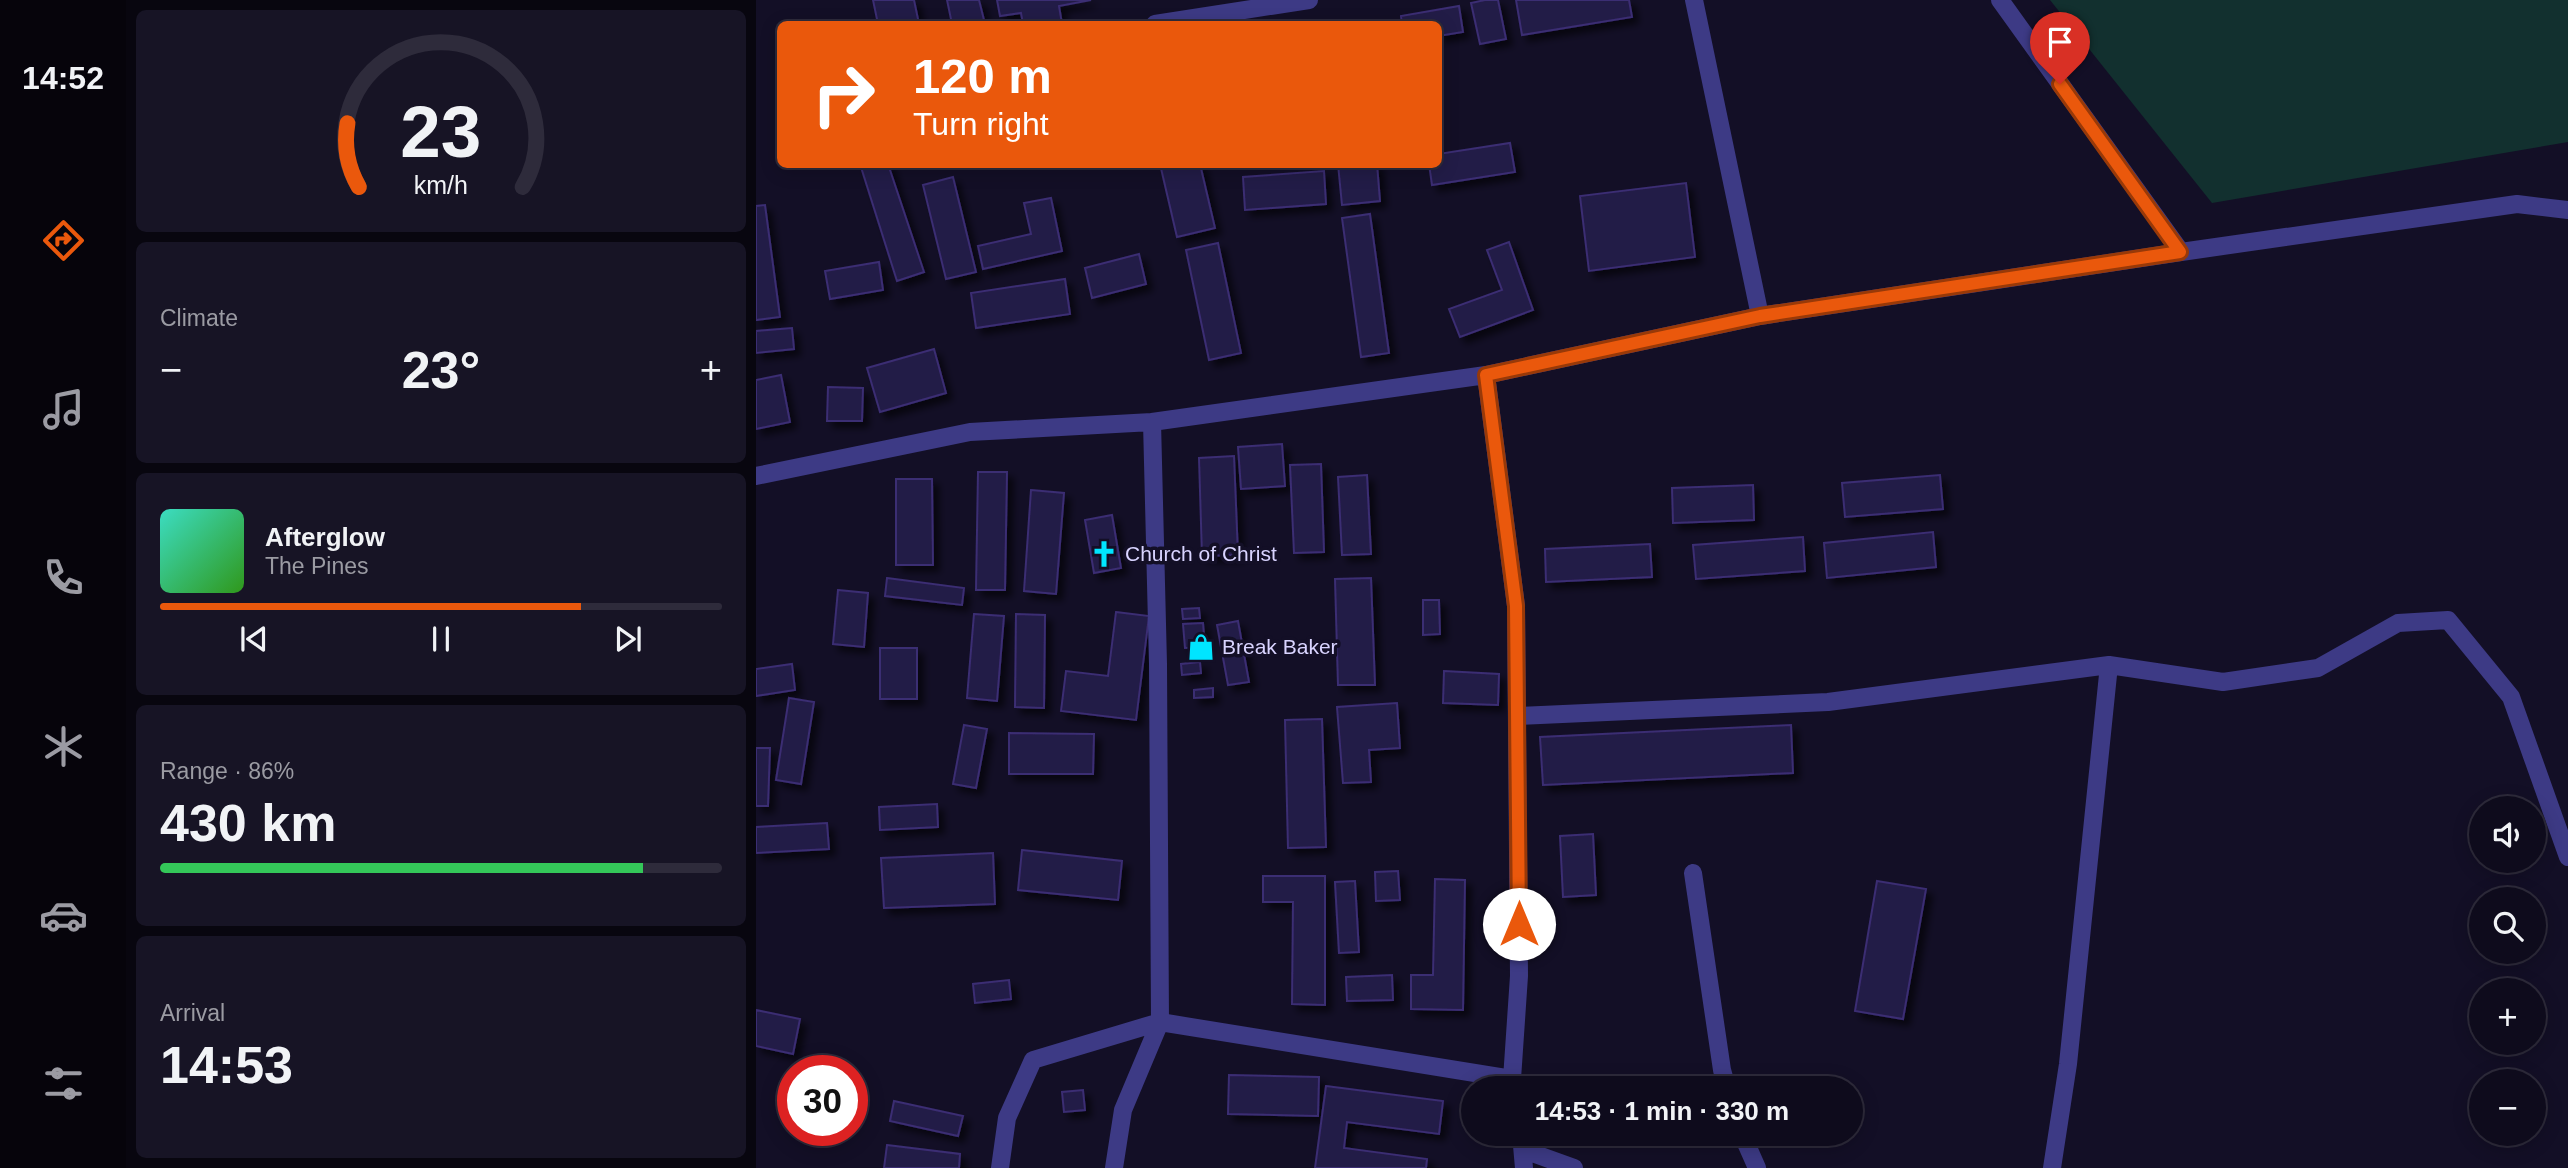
<!DOCTYPE html>
<meta charset="utf-8">
<style>
:root{--surface:#0e0b1c;--page:#171425;--text:#f1f3f6;--muted:#9b9ba3;--line:#2e2b3b;--accent:#ea580c}
body{margin:0;font-family:Helvetica,sans-serif;background:var(--page);color:var(--text);height:100vh;display:flex;flex-direction:column;font-size:26px;white-space:nowrap}
*{box-sizing:border-box;margin:0}
p{font-size:23px;color:var(--muted)}
.icon{flex:none;width:38px;height:38px;fill:none;stroke:currentColor;stroke-width:2;stroke-linecap:round;stroke-linejoin:round}
.map{position:relative;flex:1;overflow:hidden}
.drawer{display:flex;flex-direction:column;gap:10px;padding:10px;background:#08060f;width:630px}
.drawer>*{flex:none}
.guide{position:absolute;left:21px;top:21px;width:665px;height:147px;border-radius:10px;box-shadow:0 4px 18px #0003,0 0 0 2px var(--line);background:#ea580c;color:#fff;overflow:hidden}
.fabs{position:absolute;left:1713px;top:796px;display:grid;gap:14px}
.fabs a{display:grid;place-items:center;width:77px;height:77px;border-radius:50%;background:var(--surface);box-shadow:0 4px 18px #0003,0 0 0 2px var(--line);font-size:35px}
.speed{position:absolute;left:21px;top:1055px;display:flex;gap:14px;font-size:35px;font-weight:700;text-align:center}
.speed>*{display:grid;place-content:center;width:91px;height:91px;border-radius:50%;background:var(--surface);box-shadow:0 4px 18px #0003,0 0 0 2px var(--line);line-height:1}
.speed .limit{border:10px solid #d22;background:#fff;color:#111}
.pin{position:absolute;display:grid;place-items:center;width:60px;height:60px;color:#fff;margin:-72px -30px;border-radius:50% 50% 50% 0;rotate:-45deg;box-shadow:0 0 7px #0007}
.pin .icon{rotate:45deg}
.me{position:absolute;width:77px;margin:-38px;rotate:0deg;stroke-linejoin:round;filter:drop-shadow(0 0 5px #0008)}
.turn{display:flex;align-items:center;gap:24px;height:147px;padding:0 21px;font-size:32px}
.turn .icon{width:91px;height:91px;stroke-width:2.5}
.turn b{display:block;font-size:49px;line-height:60px}
.big{font-size:52px;font-weight:700;line-height:1.1}
.drawer .card{flex:1;display:flex;flex-direction:column;justify-content:center;gap:10px;min-width:0;padding:0 24px;border-radius:10px;background:var(--page)}
.drawer .dial{align-items:center;gap:0}
.dial svg{height:182px;overflow:visible;fill:none;stroke:var(--line);stroke-width:7;stroke-linecap:round;text-anchor:middle}
.dial text{fill:var(--text);stroke:none}
.song{display:flex;align-items:center;gap:21px}
.cover{width:84px;height:84px;border-radius:10px;background:linear-gradient(135deg,hsl(170 70% 55%),hsl(110 70% 35%))}
.played{height:7px;border-radius:4px;background:linear-gradient(90deg,var(--accent) 75%,var(--line) 75%)}
.keys{display:flex;justify-content:space-around;direction:ltr}
.heat{display:flex;justify-content:space-between;align-items:center;font-size:38px;direction:ltr}
.charge{height:10px;border-radius:5px;background:linear-gradient(90deg,#34c759 86%,var(--line) 0)}
.trip{position:absolute;left:705px;top:1076px;width:402px;height:70px;border-radius:35px;background:var(--surface);box-shadow:0 4px 18px #0003,0 0 0 2px var(--line);font-weight:700;line-height:70px;text-align:center}
main{display:flex;flex:1;min-height:0}
.tab-bar{display:flex;flex-direction:column;width:126px;justify-content:space-around;align-items:center;background:#06040b;color:var(--muted)}
.tab-bar .icon{width:49px;height:49px}
.tab-bar .selected{color:var(--accent)}
.tab-bar b{font-size:32px;color:var(--text)}
.map>svg:first-child{display:block}
</style>
<main>
<nav class="tab-bar">
<b>14:52</b>
<svg class="icon selected" aria-label="directions" viewBox="0 0 24 24"><path d="M12 3l9 9-9 9-9-9zM9 14v-3h6M13 9l2 2-2 2"/></svg>
<svg class="icon" aria-label="music" viewBox="0 0 24 24"><path d="M9 18V5l10-2v13"/><circle cx="6" cy="18" r="3"/><circle cx="16" cy="16" r="3"/></svg>
<svg class="icon" aria-label="phone" viewBox="0 0 24 24"><path d="M5 4h4l2 5-3 2q2 4 5 5l2-3 5 2v4C11 20 4 13 5 4z"/></svg>
<svg class="icon" aria-label="climate" viewBox="0 0 24 24"><path d="M12 3v18M4 7l16 10M4 17L20 7"/></svg>
<svg class="icon" aria-label="car" viewBox="0 0 24 24"><path d="M5 17H2v-5l4-1 3-4h7l3 4 3 1v5h-3M9 17h6M6 11h13"/><circle cx="7" cy="17" r="2"/><circle cx="17" cy="17" r="2"/></svg>
<svg class="icon" aria-label="filters" viewBox="0 0 24 24"><path d="M4 7h16M4 17h16"/><circle cx="9" cy="7" r="2"/><circle cx="15" cy="17" r="2"/></svg>
</nav>
<section class="drawer">
<div class="card dial"><svg viewBox="0 0 100 80">
<path d="M14 69A42 42 0 1 1 86 69"/>
<path d="M14 69A42 42 0 0 1 9 41" stroke="#ea580c"/>
<text x="50" y="56" font-size="32" font-weight="700">23</text>
<text x="50" y="72" font-size="11">km/h</text>
</svg></div>
<div class="card"><p>Climate</p>
<div class="heat"><a>−</a><b class="big">23°</b><a>+</a></div>
</div>
<div class="card">
<div class="song"><i class="cover"></i><div><b>Afterglow</b><p>The Pines</p></div></div>
<div class="played"></div>
<div class="keys"><svg class="icon" aria-label="previous" viewBox="0 0 24 24"><path d="M18 5L8 12l10 7zM5 5v14"/></svg><svg class="icon" aria-label="pause" viewBox="0 0 24 24"><path d="M8 5v14M16 5v14"/></svg><svg class="icon" aria-label="next" viewBox="0 0 24 24"><path d="M6 5l10 7-10 7zM19 5v14"/></svg></div>
</div>
<div class="card"><p>Range · 86%</p><b class="big">430 km</b><div class="charge"></div></div>
<div class="card"><p>Arrival</p><b class="big">14:53</b></div>
</section>
<div class="map">
<svg width="1812" height="1168" viewBox="0 0 1812 1168">
<defs>
<filter id="shadow"><feDropShadow dx="6" dy="6" stdDeviation="3.5" flood-color="#0009"/></filter>
</defs>
<rect width="100%" height="100%" fill="#130f26"/>
<path fill="#12302f" d="M1294 0H1812V142L1456 203Z"/>
<path fill="#241b47" stroke="#3b2d73" stroke-width="2" filter="url(#shadow)" d="M117 0H158L163 24H122Z
M191 0H223L229 24H196Z
M241 0H335L303 6 306 24H267L265 13 244 16Z
M729 0H742L750 39 724 44 715 3Z
M760 0H873L876 17 766 35Z
M703 6 707 32 682 36V24H646L645 16Z
M754 143 759 172 676 185 673 164H682V154Z
M104 164H132L168 272 141 281Z
M404 164H444L459 228 421 237Z
M582 164H621L624 201 586 205Z
M568 171 570 204 489 210 487 177Z
M197 177 220 272 190 279 167 185Z
M930 183 939 257 833 271 824 196Z
M295 198 306 251 227 269 222 246 275 234 268 203Z
M9 205 24 317 0 320V206Z
M614 214 633 353 605 357 586 218Z
M753 242 777 310 704 337 693 309 746 290 731 250Z
M462 243 485 353 453 360 430 250Z
M383 254 390 284 336 298 329 268Z
M123 262 127 290 74 299 69 271Z
M309 279 314 314 220 328 215 293Z
M36 328 38 349 0 353V331Z
M178 349 190 393 124 412 111 368Z
M25 375 34 422 0 429V380Z
M72 387 107 388 106 421H71Z
M526 444 529 486 485 489 482 447Z
M478 456 482 555 446 556 443 458Z
M565 464 568 552 538 553 534 465Z
M222 472H251L249 590H220Z
M611 475 615 554 586 555 582 477Z
M1184 475 1187 509 1089 517 1086 483Z
M140 479H176L177 565H140Z
M997 485 998 520 917 523 916 488Z
M275 490 308 493 300 594 268 591Z
M356 515 365 568 338 573 329 520Z
M1177 532 1180 567 1071 578 1068 543Z
M1047 537 1049 571 940 579 937 545Z
M894 544 896 577 790 582 789 549Z
M131 578 208 588 206 605 129 596Z
M615 578 619 685H582L579 579Z
M82 590 112 593 108 647 77 644Z
M667 600H683L684 634 667 635Z
M443 608 444 618 427 619 426 609Z
M360 612 393 616 380 720 305 711 310 671 352 676Z
M218 614 248 616 241 701 211 698Z
M260 614 289 615 288 708 259 707Z
M482 621 493 682 472 685 461 625Z
M447 623 449 647 429 648 427 624Z
M124 648H161V699H124Z
M444 662 445 673 426 675 425 664Z
M36 664 39 690 0 696V669Z
M688 671 743 674 742 705 687 703Z
M457 688V697L438 698V690Z
M33 698 58 702 45 784 20 780Z
M641 703 644 748 613 750 615 782 587 783 581 707Z
M566 719 570 847 532 848 529 720Z
M208 725 231 729 220 788 197 784Z
M1035 725 1037 773 787 785 784 737Z
M253 733 338 734 337 774H253Z
M0 748H14L12 806H0Z
M181 804 182 827 124 830 123 807Z
M71 823 73 849 0 853V827Z
M837 834 840 895 807 897 804 836Z
M266 850 366 861 362 900 262 890Z
M237 853 239 904 128 908 125 858Z
M642 871 644 900 620 901 619 872Z
M507 876H569V1005L536 1004 537 902H507Z
M679 879 709 880 707 1010 655 1009V975H677Z
M599 881 603 952 583 953 579 882Z
M1121 881 1170 889 1147 1019 1099 1011Z
M636 975 637 1000 591 1001 590 977Z
M253 980 255 999 219 1003 217 984Z
M0 1010 44 1019 37 1054 0 1046Z
M473 1075 563 1077 562 1116 472 1114Z
M570 1086 687 1101 683 1134 591 1122 588 1148 671 1159 670 1168H559Z
M327 1090 329 1110 308 1112 306 1092Z
M138 1101 207 1116 202 1136 134 1121Z
M131 1145 204 1154 203 1168H128Z"/>
<g fill="none" stroke-linecap="round" stroke-linejoin="round">
<path stroke="#3d3a85" stroke-width="18" d="M938 0 1004 316 1425 252 1761 204 1812 210
M1244 0 1425 252
M399 24 553 0
M730 375 760 606 763 976 756 1079 758 1088
M396 422 730 375 1004 316
M0 476 214 432 396 422 402 664 404 1022 367 1110 358 1168
M761 716 1072 702 1353 665 1467 682 1562 668 1642 623 1692 620 1755 697 1812 857
M937 873 966 1070 971 1088
M765 1134 768 1168
M986 1134 1001 1168
M768 1150 818 1168
M244 1168 251 1118 277 1060 404 1022 756 1079
M1296 1168 1312 1064 1353 665"/>
</g>
<g fill="none" stroke-linecap="round" stroke-linejoin="round">
<defs>
<path id="route" d="M763 924 760 606 730 375 1004 316 1424 252 1304 84"/>
</defs>
<use href="#route" stroke="#983908" stroke-width="18"/>
<use href="#route" stroke="#ea580c" stroke-width="12"/>
</g>
<defs>
<symbol id="church-bare" viewBox="-9 -9 18 18"><path d="M-1.2-6h2.4v3.5h3.3v2.4h-3.3V6h-2.4V-.1h-3.3v-2.4h3.3Z" fill="#00e5ff" stroke="#130f26" stroke-width="2.5" paint-order="stroke"/></symbol>
<symbol id="shop-bare" viewBox="-9 -9 18 18"><path d="M-5-2.5h2.3a2.7 3.5 0 0 1 5.4 0H5L5.5 6h-11ZM-1.5-2.5h3a1.5 2.3 0 0 0-3 0Z" fill="#00e5ff" stroke="#130f26" stroke-width="2.5" paint-order="stroke"/></symbol>
</defs>
<g fill-rule="evenodd">
<use href="#church-bare" x="329" y="535" width="38" height="38"/>
<use href="#shop-bare" x="426" y="628" width="38" height="38"/>
</g>
<g text-anchor="middle" stroke-width="7" stroke-linejoin="round" paint-order="stroke">
<g font-size="21" fill="#d9d4ff" stroke="#130f26" text-anchor="start">
<text x="369" y="561">Church of Christ</text>
<text x="466" y="654">Break Baker</text>
</g>
</g>
</svg>
<div class="fabs">
<a><svg class="icon" aria-label="sound" viewBox="0 0 24 24"><path d="M4 9h4l5-4v14l-5-4H4zM17 9q2 3 0 6"/></svg></a>
<a><svg class="icon" aria-label="search" viewBox="0 0 24 24"><circle cx="10" cy="10" r="6"/><path d="M15 15l6 6"/></svg></a>
<a>+</a>
<a>−</a>
</div>
<div class="speed"><div class="limit">30</div></div>
<div class="pin" style="left:1304px;top:84px;background:#d93025"><svg class="icon" aria-label="arrive" viewBox="0 0 24 24"><path d="M6 21V4h12l-3 4 3 4H6"/></svg></div>
<svg class="me" style="left:763px;top:924px" viewBox="-20 -20 40 40"><circle r="19" fill="#fff"/><path d="M0-13L10 11 0 6-10 11z" fill="#ea580c"/></svg>
<div class="trip">14:53 · 1 min · 330 m</div>
<div class="guide">
<div class="turn"><svg class="icon" aria-label="right" viewBox="0 0 24 24"><path d="M7 20v-9h11M14 6l5 5-5 5"/></svg><div><b>120 m</b>Turn right</div></div>
</div>
</div>
</main>
